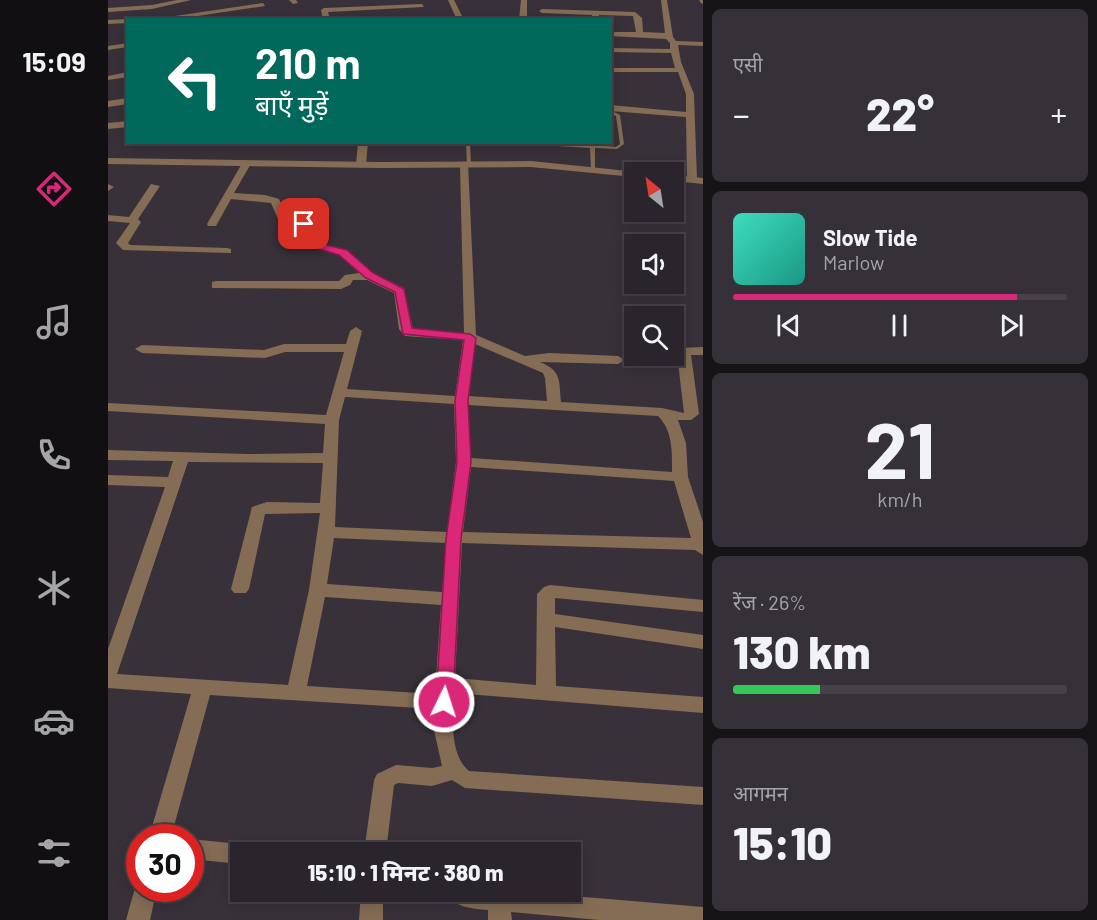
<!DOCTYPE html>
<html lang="hi">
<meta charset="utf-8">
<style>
:root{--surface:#2a252c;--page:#363138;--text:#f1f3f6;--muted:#a5a5a9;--line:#464248;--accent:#db2777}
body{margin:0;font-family:Barlow,"Noto Sans Devanagari",sans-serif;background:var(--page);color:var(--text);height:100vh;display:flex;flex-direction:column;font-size:22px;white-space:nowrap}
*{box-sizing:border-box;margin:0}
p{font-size:20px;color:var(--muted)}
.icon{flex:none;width:33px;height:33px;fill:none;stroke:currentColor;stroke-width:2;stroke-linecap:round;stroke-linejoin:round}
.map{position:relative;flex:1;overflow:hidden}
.drawer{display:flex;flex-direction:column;gap:9px;padding:9px;background:#171418;width:394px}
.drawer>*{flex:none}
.guide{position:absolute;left:18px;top:18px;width:486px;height:126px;border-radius:0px;box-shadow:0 3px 15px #0003,0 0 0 2px var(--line);background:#00695c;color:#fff;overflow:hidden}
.needle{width:39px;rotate:330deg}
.tools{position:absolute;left:516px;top:162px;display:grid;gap:12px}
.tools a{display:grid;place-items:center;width:60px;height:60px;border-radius:0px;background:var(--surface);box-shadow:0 3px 15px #0003,0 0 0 2px var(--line);font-size:30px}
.speed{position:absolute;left:18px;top:824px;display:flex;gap:12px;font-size:30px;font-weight:700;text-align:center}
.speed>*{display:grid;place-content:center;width:78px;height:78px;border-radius:50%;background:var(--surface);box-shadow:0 3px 15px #0003,0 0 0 2px var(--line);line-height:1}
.speed .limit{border:9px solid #d22;background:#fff;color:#111}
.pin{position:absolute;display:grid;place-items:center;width:51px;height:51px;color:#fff;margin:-26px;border-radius:12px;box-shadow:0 3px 9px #0006}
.me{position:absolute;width:66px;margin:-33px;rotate:4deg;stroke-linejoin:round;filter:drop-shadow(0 0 4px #0008)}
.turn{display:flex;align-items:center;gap:21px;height:126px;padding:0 30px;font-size:27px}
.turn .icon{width:78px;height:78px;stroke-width:2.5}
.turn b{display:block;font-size:42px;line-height:51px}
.big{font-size:45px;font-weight:800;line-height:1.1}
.drawer .card{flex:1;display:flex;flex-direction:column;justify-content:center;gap:9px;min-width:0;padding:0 21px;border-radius:9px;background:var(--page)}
.drawer .dial{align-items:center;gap:0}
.dial b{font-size:78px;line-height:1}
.song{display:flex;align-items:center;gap:18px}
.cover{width:72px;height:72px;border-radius:9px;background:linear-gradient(135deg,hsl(170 70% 55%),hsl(170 70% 35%))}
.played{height:6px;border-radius:3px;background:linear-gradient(90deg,var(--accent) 85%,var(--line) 85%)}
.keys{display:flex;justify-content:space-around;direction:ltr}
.heat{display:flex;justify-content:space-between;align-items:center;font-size:33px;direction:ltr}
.charge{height:9px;border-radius:4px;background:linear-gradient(90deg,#34c759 26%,var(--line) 0)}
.trip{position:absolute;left:122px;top:842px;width:351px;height:60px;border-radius:0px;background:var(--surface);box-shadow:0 3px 15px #0003,0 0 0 2px var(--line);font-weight:800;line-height:60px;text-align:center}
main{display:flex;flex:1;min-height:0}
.tab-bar{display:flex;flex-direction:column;width:108px;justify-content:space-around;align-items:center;background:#110f12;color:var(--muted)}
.tab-bar .icon{width:42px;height:42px}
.tab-bar .selected{color:var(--accent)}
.tab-bar b{font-size:27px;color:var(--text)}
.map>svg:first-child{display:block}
</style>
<main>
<nav class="tab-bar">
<b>15:09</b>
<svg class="icon selected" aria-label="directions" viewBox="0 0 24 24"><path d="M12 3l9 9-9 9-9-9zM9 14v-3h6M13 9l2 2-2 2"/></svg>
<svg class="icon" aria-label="music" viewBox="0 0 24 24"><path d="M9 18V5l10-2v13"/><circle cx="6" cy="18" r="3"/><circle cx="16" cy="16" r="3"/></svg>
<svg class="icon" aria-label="phone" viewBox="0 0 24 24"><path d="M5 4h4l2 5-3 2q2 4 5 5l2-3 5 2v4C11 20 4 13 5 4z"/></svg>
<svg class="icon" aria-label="climate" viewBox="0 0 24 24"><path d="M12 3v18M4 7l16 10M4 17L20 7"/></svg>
<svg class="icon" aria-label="car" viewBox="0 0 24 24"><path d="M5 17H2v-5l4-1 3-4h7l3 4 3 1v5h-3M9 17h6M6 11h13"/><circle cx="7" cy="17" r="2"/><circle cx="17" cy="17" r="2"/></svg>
<svg class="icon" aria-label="filters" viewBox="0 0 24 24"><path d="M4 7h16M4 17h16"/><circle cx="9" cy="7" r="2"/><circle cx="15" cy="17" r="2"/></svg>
</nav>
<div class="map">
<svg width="595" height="920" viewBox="0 0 595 920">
<rect width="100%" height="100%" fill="#38313a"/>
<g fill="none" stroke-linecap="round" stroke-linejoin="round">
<path fill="#856d55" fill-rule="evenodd" d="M502 110 512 115 516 144 509 149 487 148V170L483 169 482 148 385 142H426L482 145V143H486V145L508 147 512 144 508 116 502 113Z
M358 142H362L363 164 361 165 359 164Z"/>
<path fill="#856d55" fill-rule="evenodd" d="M69 0H83L44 9 0 12V8L44 5Z
M181 0H188L190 3 185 4Z
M340 0H346L356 20H349Z
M413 0H419V20H411Z
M553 0H559L565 37 568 41 595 42V46L570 45 573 62 586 94 589 180 584 183 579 180 578 117 502 111V105L578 112V94L570 72H502V68H567L563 53 502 52V48L562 49V43L558 39 502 36V32H528L525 16 491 15V20H484V15L434 13 431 11 434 9 527 12 534 18 535 32 557 33Z
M591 0H595V4L593 3Z
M155 3 157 6 63 20H40Z
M314 4 316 7 220 12 221 16H239L242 20H215L213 10 216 8Z
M20 19 23 20H20V23L0 24V20Z
M20 43V47L0 50V46Z
M20 72V77L0 80V76Z
M20 98V104L0 107V101Z
M20 121V127L0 129V123Z
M250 142H260L258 165 253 168 248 165Z
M136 160 144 162 126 193 157 195 171 199 178 215 206 224 219 245 239 251 265 274 296 288 305 329 356 333 352 165 360 163 368 335 417 356 441 353 510 356 517 360 510 364 432 362C454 371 451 381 453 402L554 408 576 413 569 354 573 348 595 347V355H583L591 414 583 420H570L578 443 580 477 595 522V555L587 550 354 543 347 678 428 685 429 594 436 587 442 585 595 600V612L447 598V614L595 635V649L447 627 448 686 595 697V713L346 693C345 717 341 755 361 771L595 787V805L357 788 344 780 324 786 290 783 286 785 278 852H256L266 780 269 774 288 765 324 768 334 766 326 730V709L102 695 63 837H41L83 694 0 688V649L57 487 0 485V475L60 477 65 461 0 460V450L139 454 215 453 217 424 0 411V403L218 415 236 352H177L157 358 34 353 27 349 34 345 156 350 176 344H238L242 331 248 327 254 331 239 389 347 396 355 340 297 336 291 329 286 293 259 280H245L242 285 233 289 104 288V282L108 281H231L237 275 251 273 231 255 211 249 198 228 170 219 163 203 123 199 108 226H100L99 224ZM367 344 435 373 437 378 439 401 361 396ZM237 397 346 404 348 462 339 532 227 527 231 420ZM360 405 550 416C565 431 564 451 564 472L363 458ZM80 462 215 463 212 503 159 502 144 507 123 589 126 593H138L141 589 157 514 212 513 201 590 180 685 9 674ZM363 467 566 481 583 538 355 532ZM226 538 338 543 334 592 219 584ZM217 597 333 605 327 694 199 686Z
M0 184 6 187 0 191Z
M43 184 52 186 30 219 33 222 20 243 22 245 119 248 123 249V253L15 250 8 243 22 223 0 221V215L21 217Z
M82 839 132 844 140 847 142 852H132V864L82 859Z
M32 880V888H49L42 920H18L27 888Z
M253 891H275V920H251Z
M337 891H405L595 907V920H491L403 912 404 920H380V910C364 909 344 907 337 891Z"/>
<path fill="#856d55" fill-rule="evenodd" d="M0 158 273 162 423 161 530 172H526V177L423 167 273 168 0 164Z
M566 175 595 178V184L566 181Z"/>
</g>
<path fill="#db2777" stroke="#8e194d" stroke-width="1.5" d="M193 221C207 220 213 234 219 245L239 250 265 273 296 289 304 328 362 334 368 338 360 401 363 462 353 539 345 702 343 706 336 709 330 706 328 702 338 539 349 462 347 401 356 340 295 334 287 292 258 278 231 255 211 249 201 231 191 224Z"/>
</svg>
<div class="tools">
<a><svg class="needle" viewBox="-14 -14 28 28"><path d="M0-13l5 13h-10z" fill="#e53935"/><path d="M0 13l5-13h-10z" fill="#a5a5a9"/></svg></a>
<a><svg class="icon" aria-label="sound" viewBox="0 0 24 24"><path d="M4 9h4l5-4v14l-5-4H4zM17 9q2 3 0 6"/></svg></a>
<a><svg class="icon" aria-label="search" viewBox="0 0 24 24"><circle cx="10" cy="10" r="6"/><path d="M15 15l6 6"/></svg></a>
</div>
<div class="speed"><div class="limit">30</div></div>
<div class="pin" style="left:196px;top:224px;background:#d93025"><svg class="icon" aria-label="arrive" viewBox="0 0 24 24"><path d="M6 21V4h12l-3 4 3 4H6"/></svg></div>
<svg class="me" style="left:336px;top:702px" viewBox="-20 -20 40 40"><circle r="17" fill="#db2777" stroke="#fff" stroke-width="3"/><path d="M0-11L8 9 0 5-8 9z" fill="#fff"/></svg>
<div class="trip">15:10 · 1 मिनट · 380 m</div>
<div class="guide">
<div class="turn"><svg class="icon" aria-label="left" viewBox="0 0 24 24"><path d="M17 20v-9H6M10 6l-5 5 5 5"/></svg><div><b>210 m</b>बाएँ मुड़ें</div></div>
</div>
</div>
<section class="drawer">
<div class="card"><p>एसी</p>
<div class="heat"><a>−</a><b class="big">22°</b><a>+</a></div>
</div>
<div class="card">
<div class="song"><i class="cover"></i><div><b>Slow Tide</b><p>Marlow</p></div></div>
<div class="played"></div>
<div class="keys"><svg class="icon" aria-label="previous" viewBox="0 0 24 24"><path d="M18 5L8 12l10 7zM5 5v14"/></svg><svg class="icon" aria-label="pause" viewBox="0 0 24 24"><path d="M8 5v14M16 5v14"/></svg><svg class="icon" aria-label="next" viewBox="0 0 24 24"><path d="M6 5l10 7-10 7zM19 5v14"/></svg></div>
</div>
<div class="card dial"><b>21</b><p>km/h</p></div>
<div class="card"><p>रेंज · 26%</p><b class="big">130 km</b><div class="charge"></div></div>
<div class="card"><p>आगमन</p><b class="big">15:10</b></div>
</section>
</main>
